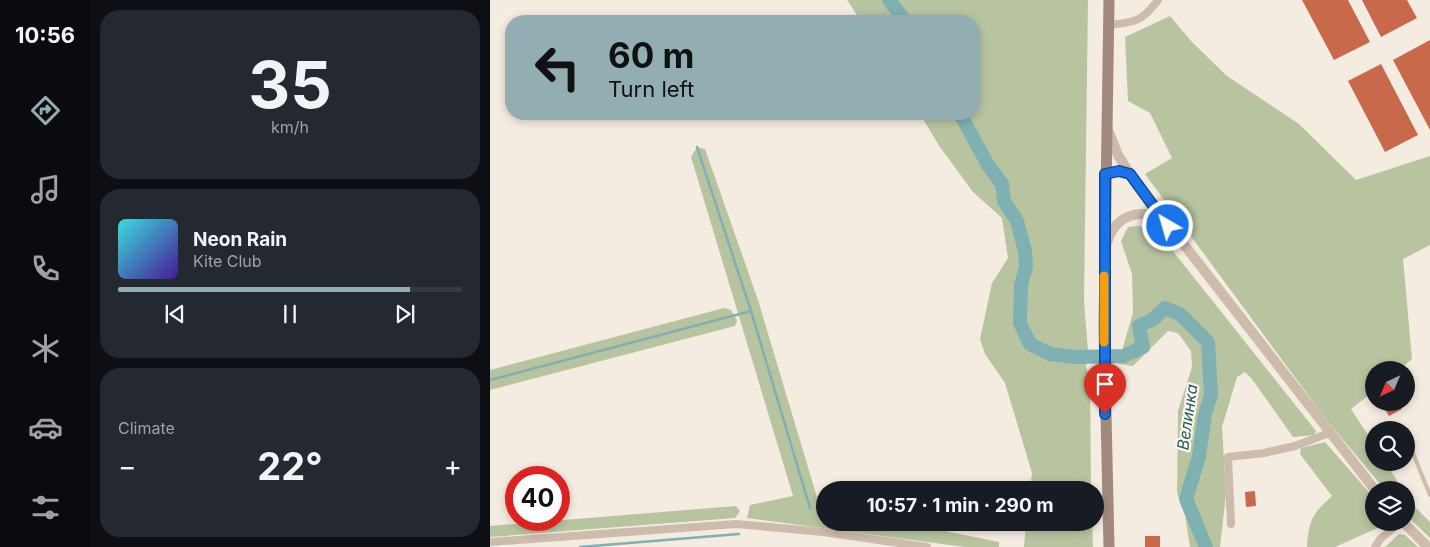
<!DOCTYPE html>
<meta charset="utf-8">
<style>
:root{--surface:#171b24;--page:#242831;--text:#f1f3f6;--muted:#9ea1a6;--line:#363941;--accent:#92aeb2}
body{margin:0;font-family:Inter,sans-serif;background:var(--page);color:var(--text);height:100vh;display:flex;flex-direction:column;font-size:19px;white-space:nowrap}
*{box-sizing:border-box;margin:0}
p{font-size:16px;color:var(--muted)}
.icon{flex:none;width:28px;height:28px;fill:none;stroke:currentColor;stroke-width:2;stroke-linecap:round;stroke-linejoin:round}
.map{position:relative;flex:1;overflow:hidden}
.side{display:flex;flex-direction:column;gap:10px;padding:10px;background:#0d0f14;width:400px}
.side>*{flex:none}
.top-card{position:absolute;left:15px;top:15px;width:475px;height:105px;border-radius:20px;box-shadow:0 2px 8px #0003;background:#92aeb2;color:#111;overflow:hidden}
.needle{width:32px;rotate:224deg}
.fabs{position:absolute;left:875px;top:361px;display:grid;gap:10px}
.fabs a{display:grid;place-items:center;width:50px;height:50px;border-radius:50%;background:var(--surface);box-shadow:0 2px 8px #0003;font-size:25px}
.speed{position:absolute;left:15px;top:466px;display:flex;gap:10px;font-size:25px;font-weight:700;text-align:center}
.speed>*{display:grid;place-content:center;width:65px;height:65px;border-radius:50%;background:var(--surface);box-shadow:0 2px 8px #0003;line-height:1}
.speed .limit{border:8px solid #d22;background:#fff;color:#111}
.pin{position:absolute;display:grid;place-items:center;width:42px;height:42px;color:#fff;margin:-51px -21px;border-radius:50% 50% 50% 0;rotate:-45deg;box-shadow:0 0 5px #0007}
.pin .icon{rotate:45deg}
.me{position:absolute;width:55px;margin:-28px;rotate:322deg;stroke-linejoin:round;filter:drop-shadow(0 0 4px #0008)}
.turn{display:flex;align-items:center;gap:18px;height:105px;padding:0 20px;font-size:22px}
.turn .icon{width:65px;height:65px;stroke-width:2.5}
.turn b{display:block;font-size:35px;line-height:42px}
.big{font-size:38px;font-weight:700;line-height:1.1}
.side .tile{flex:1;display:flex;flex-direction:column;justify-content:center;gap:8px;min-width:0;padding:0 18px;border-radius:20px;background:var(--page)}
.side .dial{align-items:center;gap:0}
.dial b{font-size:65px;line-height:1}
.song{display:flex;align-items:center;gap:15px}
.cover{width:60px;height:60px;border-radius:8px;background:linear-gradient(135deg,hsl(180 70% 55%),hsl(260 70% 35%))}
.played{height:5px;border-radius:2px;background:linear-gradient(90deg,var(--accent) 85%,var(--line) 85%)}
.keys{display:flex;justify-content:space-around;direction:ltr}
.heat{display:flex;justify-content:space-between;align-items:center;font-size:28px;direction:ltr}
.trip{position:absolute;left:326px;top:481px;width:288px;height:50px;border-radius:25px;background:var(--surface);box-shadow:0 2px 8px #0003;font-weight:700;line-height:50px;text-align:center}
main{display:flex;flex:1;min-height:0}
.dock{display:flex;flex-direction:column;width:90px;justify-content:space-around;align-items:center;background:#090b0e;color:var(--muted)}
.dock .icon{width:35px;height:35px}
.dock .active{color:var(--accent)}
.dock b{font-size:22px;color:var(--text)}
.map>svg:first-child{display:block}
</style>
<main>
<nav class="dock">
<b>10:56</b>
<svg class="icon active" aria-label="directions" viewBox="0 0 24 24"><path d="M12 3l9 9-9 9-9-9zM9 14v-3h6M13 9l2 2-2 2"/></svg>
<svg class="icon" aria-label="music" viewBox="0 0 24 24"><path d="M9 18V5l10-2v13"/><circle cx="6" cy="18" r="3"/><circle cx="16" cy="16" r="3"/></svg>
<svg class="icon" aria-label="phone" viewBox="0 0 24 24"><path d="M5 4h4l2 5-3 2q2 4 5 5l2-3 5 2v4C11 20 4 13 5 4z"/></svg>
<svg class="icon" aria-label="climate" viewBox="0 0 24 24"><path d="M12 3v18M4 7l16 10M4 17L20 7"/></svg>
<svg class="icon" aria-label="car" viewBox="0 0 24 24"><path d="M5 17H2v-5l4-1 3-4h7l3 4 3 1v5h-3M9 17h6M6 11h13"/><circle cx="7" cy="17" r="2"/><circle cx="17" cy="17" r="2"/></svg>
<svg class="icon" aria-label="filters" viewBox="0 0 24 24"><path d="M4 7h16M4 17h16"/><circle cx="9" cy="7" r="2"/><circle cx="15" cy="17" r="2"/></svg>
</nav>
<section class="side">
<div class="tile dial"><b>35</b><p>km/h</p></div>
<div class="tile">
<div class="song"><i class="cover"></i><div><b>Neon Rain</b><p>Kite Club</p></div></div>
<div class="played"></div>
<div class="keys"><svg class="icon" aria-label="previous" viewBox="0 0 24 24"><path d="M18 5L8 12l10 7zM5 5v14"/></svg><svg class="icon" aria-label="pause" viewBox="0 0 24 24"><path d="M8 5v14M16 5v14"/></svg><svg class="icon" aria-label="next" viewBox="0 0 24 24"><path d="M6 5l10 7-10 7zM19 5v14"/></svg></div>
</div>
<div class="tile"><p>Climate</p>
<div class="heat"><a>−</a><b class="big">22°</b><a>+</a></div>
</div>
</section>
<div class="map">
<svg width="940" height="547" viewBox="0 0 940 547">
<rect width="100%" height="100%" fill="#f4ebe1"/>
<path fill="#b8c4a0" d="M357 0H598L594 302 598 351 596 367 600 378 601 490H540L542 473 515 383 495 354 490 339 502 283 518 258 512 218 483 192 450 147 430 114H484V21H371Z
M680 16 702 42 737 76 809 124 866 180 940 156V245L913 259 922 359 909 370H884V391L861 409 884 444V462L896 463 913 490H895L835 418 655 174 682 158 660 113 638 101 635 37Z
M207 147 215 149 268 300 329 504 335 506V522L416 523 509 542V547H475L257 518 260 505 303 496 201 157Z
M648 226 667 231 826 431 824 435 803 437 762 379 755 372 747 377 732 427 736 494 730 547H700L695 515 687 493 688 411 702 367 701 351 688 333 678 331 643 366 628 364 643 313 642 274 631 241 638 227Z
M234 308 241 310 247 320 245 326 0 390V370Z
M835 442 884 498V522L899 523 845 547H817C819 520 822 514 842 496L810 454 811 448Z
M916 494 925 507 940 522V538L916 515Z
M246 506 250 511 245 518 0 537V526Z
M536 523H602L603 547H534Z
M909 534 915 535 928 547H895Z"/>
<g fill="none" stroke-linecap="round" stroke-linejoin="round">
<path stroke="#7fb0b2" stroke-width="2.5" d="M207 147 261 311 320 508
M0 380 261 311
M90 547 249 534"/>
<path stroke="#7fb0b2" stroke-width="14" d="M399 0 415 21
M470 114 498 165 512 184 514 201 527 221 535 251 536 267 531 285 530 323 540 344 560 354 585 357 634 356 653 347 649 326 662 320 675 308 690 314 718 342 721 395 715 414 709 456 696 499 716 547"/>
</g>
<path fill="#c8694b" d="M812 0H858L880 42 844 60Z
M872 0H917L927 18 891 37Z
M940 40V130L903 60Z
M891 64 928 135 895 152 858 81Z
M903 402H908L912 409 899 416 894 408Z
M765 491 766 506 756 507 755 492Z
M655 536H670V547H655Z"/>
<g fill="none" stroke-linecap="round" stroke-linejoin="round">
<path stroke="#cdbbac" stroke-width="4" d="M916 436 940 495"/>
<path stroke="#cdbbac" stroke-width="8" d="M619 25C645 22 652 22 668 0
M741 524 738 457 774 453 805 446 839 433
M0 542 246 524 333 532 437 547
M885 547 891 538 911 522"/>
<path stroke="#cdbbac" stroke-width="10" d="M619 132 628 155 646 183 885 490
M615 174 629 171 640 174
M617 243C624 217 650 205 673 222
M913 522 938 547"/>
<path stroke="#a18a7d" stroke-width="11" d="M619 547 614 327 619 0"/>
</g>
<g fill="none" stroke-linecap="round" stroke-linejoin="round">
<defs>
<path id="route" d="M615 414V174L629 171 640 174 678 226"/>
</defs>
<use href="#route" stroke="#114b97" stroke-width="12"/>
<use href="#route" stroke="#1a73e8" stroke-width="9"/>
<path stroke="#f59e0b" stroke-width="9" d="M614 342V276"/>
</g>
<g text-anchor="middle" stroke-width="4.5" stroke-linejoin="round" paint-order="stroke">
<g font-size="16" font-style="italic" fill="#1f5a5e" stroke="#fbf5ee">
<text transform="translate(697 417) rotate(-82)" y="6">Велинка</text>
</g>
</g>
</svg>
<div class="fabs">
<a><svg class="needle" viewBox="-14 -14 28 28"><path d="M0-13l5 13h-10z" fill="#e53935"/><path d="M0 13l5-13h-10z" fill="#9ea1a6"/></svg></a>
<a><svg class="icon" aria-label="search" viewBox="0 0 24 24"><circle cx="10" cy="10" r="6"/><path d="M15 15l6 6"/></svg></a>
<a><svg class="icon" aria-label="layers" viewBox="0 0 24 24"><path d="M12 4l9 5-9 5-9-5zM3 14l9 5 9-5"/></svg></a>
</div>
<div class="speed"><div class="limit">40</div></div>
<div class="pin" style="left:615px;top:414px;background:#d93025"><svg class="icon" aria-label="arrive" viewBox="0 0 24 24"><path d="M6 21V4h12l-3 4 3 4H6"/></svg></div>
<svg class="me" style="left:678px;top:226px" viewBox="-20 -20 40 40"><circle r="17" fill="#1a73e8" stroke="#fff" stroke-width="3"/><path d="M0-11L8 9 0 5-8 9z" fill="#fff"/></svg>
<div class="trip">10:57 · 1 min · 290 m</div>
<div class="top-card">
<div class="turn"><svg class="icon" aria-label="left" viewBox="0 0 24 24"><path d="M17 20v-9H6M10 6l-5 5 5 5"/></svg><div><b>60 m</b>Turn left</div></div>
</div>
</div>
</main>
